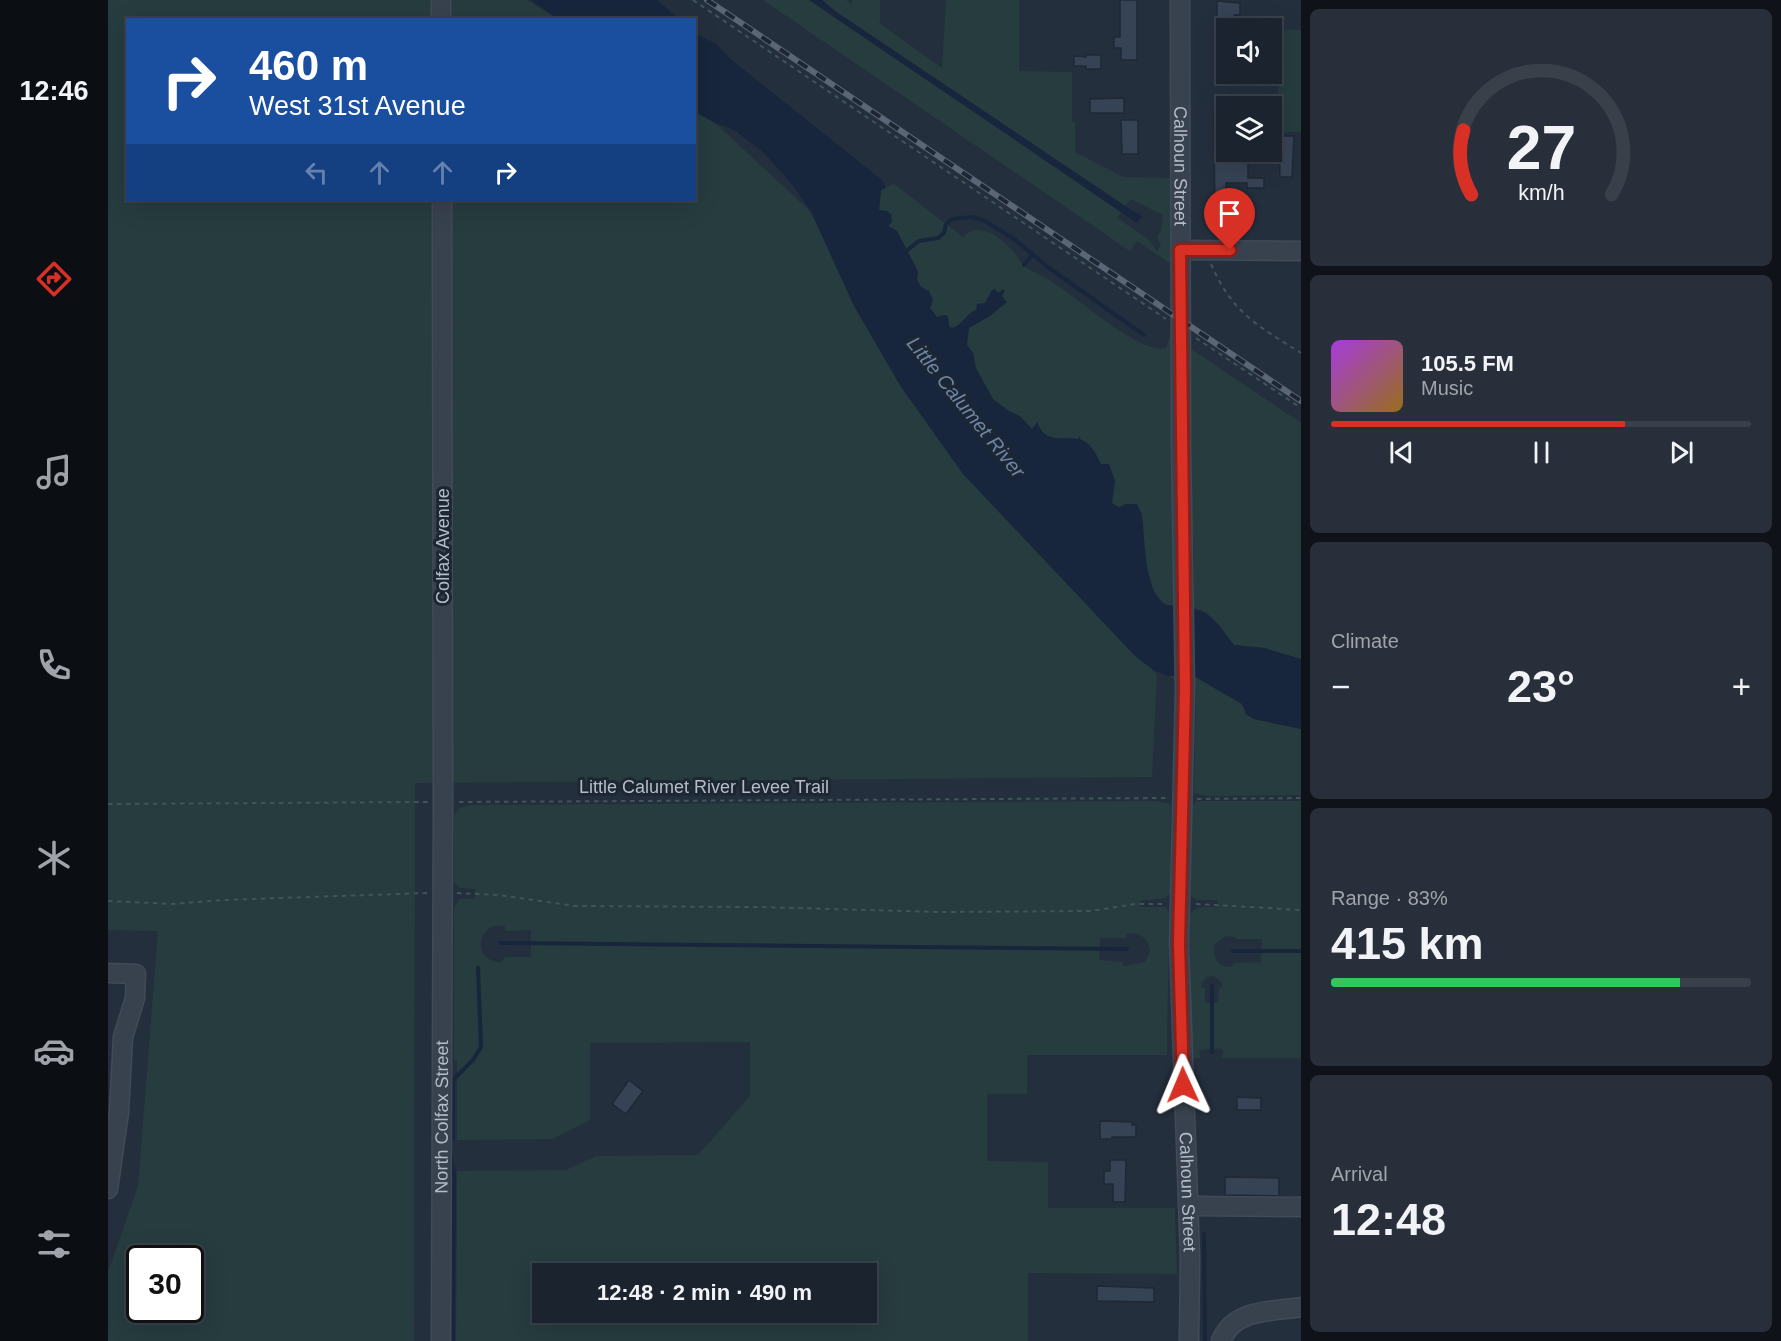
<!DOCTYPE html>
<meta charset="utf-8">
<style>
:root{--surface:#1b232e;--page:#282f3a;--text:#f1f3f6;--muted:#a0a4aa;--line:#39404a;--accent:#d93025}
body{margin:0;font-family:Arial,sans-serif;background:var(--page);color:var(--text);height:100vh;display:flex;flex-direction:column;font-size:22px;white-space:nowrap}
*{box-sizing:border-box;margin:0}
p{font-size:20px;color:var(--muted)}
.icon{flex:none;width:33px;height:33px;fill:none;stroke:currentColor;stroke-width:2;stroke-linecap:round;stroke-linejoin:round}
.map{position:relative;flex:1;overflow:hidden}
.panel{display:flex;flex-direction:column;gap:9px;padding:9px;background:#0f1319;width:480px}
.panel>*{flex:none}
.top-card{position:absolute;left:18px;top:18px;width:570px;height:183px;border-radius:0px;box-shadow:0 6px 24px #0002,0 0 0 2px var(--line);background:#1a4fa0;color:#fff;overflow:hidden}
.controls{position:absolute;left:1108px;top:18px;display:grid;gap:12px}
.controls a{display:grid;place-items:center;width:66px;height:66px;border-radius:0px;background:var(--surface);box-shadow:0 6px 24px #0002,0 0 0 2px var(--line);font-size:30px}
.speed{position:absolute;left:18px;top:1245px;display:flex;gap:12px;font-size:30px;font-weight:700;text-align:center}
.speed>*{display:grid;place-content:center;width:78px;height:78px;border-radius:50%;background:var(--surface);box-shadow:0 6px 24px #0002,0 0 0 2px var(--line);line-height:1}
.speed .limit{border:3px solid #111;border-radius:9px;background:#fff;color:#111}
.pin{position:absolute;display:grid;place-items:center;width:51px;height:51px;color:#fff;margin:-62px -26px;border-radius:50% 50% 50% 0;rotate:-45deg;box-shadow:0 0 6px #0007}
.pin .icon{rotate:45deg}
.me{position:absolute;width:66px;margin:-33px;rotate:359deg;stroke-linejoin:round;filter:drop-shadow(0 0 4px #0008)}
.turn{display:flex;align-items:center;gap:21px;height:126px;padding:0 24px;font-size:27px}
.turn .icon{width:78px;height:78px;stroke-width:2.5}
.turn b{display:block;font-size:42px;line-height:51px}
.lanes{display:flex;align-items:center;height:57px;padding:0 24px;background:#0003;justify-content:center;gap:30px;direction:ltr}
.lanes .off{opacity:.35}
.big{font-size:45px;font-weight:700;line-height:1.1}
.panel .tile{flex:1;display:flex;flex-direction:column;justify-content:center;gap:9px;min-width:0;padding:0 21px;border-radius:9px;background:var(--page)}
.panel .dial{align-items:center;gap:0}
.dial svg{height:156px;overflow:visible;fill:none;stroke:var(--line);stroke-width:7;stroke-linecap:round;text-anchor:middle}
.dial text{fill:var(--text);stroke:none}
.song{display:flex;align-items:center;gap:18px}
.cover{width:72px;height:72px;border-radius:9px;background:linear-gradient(135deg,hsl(280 70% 55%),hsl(40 70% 35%))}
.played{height:6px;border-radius:3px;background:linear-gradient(90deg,var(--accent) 70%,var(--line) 70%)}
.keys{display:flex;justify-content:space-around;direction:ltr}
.heat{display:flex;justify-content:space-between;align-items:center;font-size:33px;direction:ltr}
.charge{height:9px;border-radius:4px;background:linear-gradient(90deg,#34c759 83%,var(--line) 0)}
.trip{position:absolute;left:424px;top:1263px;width:345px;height:60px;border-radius:0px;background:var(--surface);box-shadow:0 6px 24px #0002,0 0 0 2px var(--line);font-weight:700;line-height:60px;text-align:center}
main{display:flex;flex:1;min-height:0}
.menu{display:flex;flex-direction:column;width:108px;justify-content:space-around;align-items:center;background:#0b0e12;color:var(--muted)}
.menu .icon{width:42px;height:42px}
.menu .active{color:var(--accent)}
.menu b{font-size:27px;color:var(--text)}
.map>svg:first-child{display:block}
</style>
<main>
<nav class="menu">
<b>12:46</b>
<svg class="icon active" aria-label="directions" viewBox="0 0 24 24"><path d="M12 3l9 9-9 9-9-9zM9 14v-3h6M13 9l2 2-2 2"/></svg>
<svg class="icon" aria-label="music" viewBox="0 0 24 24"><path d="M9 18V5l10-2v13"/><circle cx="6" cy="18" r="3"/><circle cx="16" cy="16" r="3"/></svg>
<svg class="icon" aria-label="phone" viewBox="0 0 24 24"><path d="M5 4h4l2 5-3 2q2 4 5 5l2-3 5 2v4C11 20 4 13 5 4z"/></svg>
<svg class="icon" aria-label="climate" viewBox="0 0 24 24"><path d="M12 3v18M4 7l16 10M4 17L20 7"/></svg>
<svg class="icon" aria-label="car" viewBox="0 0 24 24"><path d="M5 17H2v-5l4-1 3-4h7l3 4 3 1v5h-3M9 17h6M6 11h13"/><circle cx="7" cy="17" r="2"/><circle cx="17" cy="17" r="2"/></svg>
<svg class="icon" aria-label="filters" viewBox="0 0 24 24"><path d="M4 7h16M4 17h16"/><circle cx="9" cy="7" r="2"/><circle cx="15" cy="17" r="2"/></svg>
</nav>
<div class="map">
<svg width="1193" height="1341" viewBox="0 0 1193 1341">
<rect width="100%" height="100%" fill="#242f3e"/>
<path fill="#263c3f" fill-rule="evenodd" d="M0 0H419L449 19 20 20V200H586L587 109 607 123 703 212 835 418 1049 675 1044 777 307 783 306 1341H0V1272L30 1186 50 931 0 930ZM32 1258H82V1310H32Z
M655 0H701L1014 211 1009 218 1040 239 1049 251 1053 245 1049 237 1053 230 1055 215 1023 199 1017 206 727 11 714 0H738L744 4V0H772V22H770L834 68 838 0H911V71L964 72V122H967V152L1015 177 1065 178 1066 266 1029 241 1022 251Z
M1171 30H1193V132H1170Z
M786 184 855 237C870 220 893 238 905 251 909 255 912 262 916 266 924 272 936 276 944 282 968 296 1032 355 1058 348L1061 339H1066V605L1059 606 1054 602 1045 591 1042 577 1001 508 971 439 952 453 889 407 824 312 822 308 824 305 821 291 813 287 809 280 810 271 789 231 780 226 771 211 773 189Z
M1079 346 1193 423V659L1156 648 1126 645 1098 612 1086 608V550L1083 531Z
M1060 676H1086L1134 704 1138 714 1146 719 1193 729V795L1099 796 1086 793 1088 691 1087 687Z
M1048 801 1063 804 1062 892 1059 897 1053 899 1033 900 1031 906 1034 907H1056L1061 911 1059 1055H919V1094H879V1161L940 1162V1208H1067L1069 1274 920 1273V1341H348L349 1171 458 1170 488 1156 590 1155 642 1096V1042L482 1043V1120L444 1139 349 1140V1061L346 1060V908L351 899 367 898V889L352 888 346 882V816L351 808 362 805ZM385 926H397V931L423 930V957H397L394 962C371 964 365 936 385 926ZM1019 933C1032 933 1040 937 1042 951L1037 962 1016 966 1014 962 991 960 992 938H1018ZM435 1274H759V1312H435Z
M1088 801H1193V1058H1113L1116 1051 1111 1048 1093 1050 1091 1052 1093 1058H1083L1082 916C1086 904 1100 908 1110 907V900H1088L1083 896 1082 893 1084 805ZM1118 936 1127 937 1128 939H1154L1153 962 1125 963 1124 967C1109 967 1104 958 1107 944ZM1105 976 1111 979 1115 986 1111 988 1110 1003H1097V988H1093L1094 983 1098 977Z"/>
<path fill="#17263c" d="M423 0H549L571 19H450Z
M701 0H714L727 11 1023 210 1033 215 1034 217 1029 223Z
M586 33 608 44 626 62 774 180 778 188 773 190 771 210 779 211 783 214 784 222 780 226 789 231 810 272 809 280 813 287 821 291 825 300 822 308 829 317 836 315 840 316 841 326 844 328C855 325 858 313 868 310L869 304 877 303 884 290 887 289 890 293 895 289 897 291 894 296 899 302 882 316 861 328 859 345 865 353 868 368 885 399 901 411 912 416 924 429 929 422C938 444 951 436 970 439L972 436V439C984 444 988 454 993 464H1001L1007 481 1004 503 1011 507 1018 504H1029L1034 515C1037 538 1036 588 1055 603 1060 607 1067 605 1073 606 1104 611 1108 621 1126 645L1156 648 1193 659V729L1146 719 1138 714 1134 704 1086 676H1060L1045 670 1026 655 855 474 793 387 746 306 703 212 686 187 656 153 626 130 607 123 587 112Z"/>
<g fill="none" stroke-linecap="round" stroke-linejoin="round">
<path stroke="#17263c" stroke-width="4" d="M797 252 811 241 830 238 836 233 838 224 844 219 864 217 877 221 906 239 941 268 1036 335
M916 265 924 255
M392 943 1019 949
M1125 951H1193
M1104 1052V986
M345 1139V1080L365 1060 373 1047 370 968
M343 1156 346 1174 345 1341
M1096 1234 1097 1341"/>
</g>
<path fill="#364354" stroke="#1f2835" stroke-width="1.5" d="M1012 0H1029V60H1013V48H1006V37H1012Z
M1109 1 1132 3V15H1126V28H1119V45H1109Z
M978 55H993V69H978V66H966V56L978 57Z
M1016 98V113H982V99Z
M1106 112H1118V152H1140V178H1156V188H1139V183H1118V206H1122L1121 234H1107Z
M1013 120H1030V154H1014Z
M1171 136H1186L1184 177H1172Z
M521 1080 535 1091 518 1114 504 1104Z
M1129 1097 1153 1098V1110H1129Z
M992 1121 1024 1122V1125H1028V1137H1004V1139H992Z
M1002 1160H1018L1017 1202H1005V1184H996V1171H1002Z
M1117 1177 1171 1178V1196L1117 1195Z
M989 1286 1046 1288V1302L989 1301Z"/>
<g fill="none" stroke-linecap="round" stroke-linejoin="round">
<defs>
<g id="minor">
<path d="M333 0V20"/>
<path id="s1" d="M1072 0 1073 446 1077 691 1071 943 1082 1258 1081 1341"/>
<path d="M1073 250 1193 251"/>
<path d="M0 973 28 974 27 998 15 1037 11 1112 0 1189"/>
<path d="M1080 1206 1193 1207"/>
<path id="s2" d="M333 1341 335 802 334 200"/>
<path d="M1113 1341C1126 1308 1164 1312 1193 1307"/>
</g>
</defs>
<use href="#minor" stroke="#414a57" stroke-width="21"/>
<path stroke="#3f5557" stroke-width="2" stroke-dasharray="4.5 4.5" stroke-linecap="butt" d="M585 0 1058 319
M1103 264C1124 313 1150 326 1193 353
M1088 338 1193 408
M1089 799 1193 798
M351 802 1059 798
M0 804 321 802
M349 893 391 895 467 906 650 907 832 912 983 911 1027 904H1058
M0 901 65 904 114 900 319 893
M1088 904 1193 910"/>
<use href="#minor" stroke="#38414e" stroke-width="18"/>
<defs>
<path id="rail" d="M599 0 1193 401"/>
</defs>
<use href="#rail" stroke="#5a6575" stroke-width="6"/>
<use href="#rail" stroke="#1d2633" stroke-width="4" stroke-dasharray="11" stroke-linecap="butt"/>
</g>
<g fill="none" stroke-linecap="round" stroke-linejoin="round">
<defs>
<path id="route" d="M1075 1085 1071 943 1077 691 1072 250H1122"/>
</defs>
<use href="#route" stroke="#8d1f18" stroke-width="15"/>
<use href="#route" stroke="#d93025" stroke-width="10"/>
</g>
<g text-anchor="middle" stroke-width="6" stroke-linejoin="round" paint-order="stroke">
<g font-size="18" fill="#b4bcc9" stroke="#1d2633">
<text dy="6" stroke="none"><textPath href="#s1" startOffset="166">Calhoun Street</textPath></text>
<text transform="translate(335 546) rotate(-90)" y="6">Colfax Avenue</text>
<text x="596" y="793">Little Calumet River Levee Trail</text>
<text dy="6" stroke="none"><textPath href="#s2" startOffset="224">North Colfax Street</textPath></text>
<text dy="6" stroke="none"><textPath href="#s1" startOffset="1192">Calhoun Street</textPath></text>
</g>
<g font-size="20" font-style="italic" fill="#6d86a8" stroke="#1d2633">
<text transform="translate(858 407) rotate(51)" y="7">Little Calumet River</text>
</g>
</g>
</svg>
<div class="controls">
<a><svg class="icon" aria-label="sound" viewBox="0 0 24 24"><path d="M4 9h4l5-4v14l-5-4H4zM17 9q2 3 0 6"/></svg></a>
<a><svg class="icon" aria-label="layers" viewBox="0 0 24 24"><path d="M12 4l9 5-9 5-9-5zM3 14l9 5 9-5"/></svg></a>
</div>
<div class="speed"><div class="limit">30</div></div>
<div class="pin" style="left:1122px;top:250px;background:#d93025"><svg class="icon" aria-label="arrive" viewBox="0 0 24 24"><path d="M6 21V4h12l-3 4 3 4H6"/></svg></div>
<svg class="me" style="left:1075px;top:1085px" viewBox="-20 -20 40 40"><path d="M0-17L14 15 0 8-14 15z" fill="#d93025" stroke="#fff" stroke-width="4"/></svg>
<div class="trip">12:48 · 2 min · 490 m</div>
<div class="top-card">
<div class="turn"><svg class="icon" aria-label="right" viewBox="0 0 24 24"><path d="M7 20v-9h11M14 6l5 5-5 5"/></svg><div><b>460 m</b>West 31st Avenue</div></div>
<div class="lanes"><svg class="icon off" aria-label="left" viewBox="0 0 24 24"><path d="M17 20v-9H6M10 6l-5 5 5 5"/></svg><svg class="icon off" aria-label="ahead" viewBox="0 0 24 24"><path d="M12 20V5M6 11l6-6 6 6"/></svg><svg class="icon off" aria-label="ahead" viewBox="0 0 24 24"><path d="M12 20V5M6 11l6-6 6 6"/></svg><svg class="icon" aria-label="right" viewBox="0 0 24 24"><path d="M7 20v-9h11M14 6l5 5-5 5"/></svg></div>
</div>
</div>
<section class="panel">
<div class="tile dial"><svg viewBox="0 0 100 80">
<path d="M14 69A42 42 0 1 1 86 69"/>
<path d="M14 69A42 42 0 0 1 10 36" stroke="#d93025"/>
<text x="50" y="56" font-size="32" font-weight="700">27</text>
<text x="50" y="72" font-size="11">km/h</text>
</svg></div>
<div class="tile">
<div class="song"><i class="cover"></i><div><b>105.5 FM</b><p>Music</p></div></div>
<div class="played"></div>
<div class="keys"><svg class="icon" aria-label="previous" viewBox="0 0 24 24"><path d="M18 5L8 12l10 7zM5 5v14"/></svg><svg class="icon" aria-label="pause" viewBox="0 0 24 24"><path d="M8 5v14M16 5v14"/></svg><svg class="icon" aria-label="next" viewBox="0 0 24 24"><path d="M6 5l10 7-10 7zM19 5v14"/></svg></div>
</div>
<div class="tile"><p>Climate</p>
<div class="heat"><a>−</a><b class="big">23°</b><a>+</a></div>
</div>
<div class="tile"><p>Range · 83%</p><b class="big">415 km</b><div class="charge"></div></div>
<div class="tile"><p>Arrival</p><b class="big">12:48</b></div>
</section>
</main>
